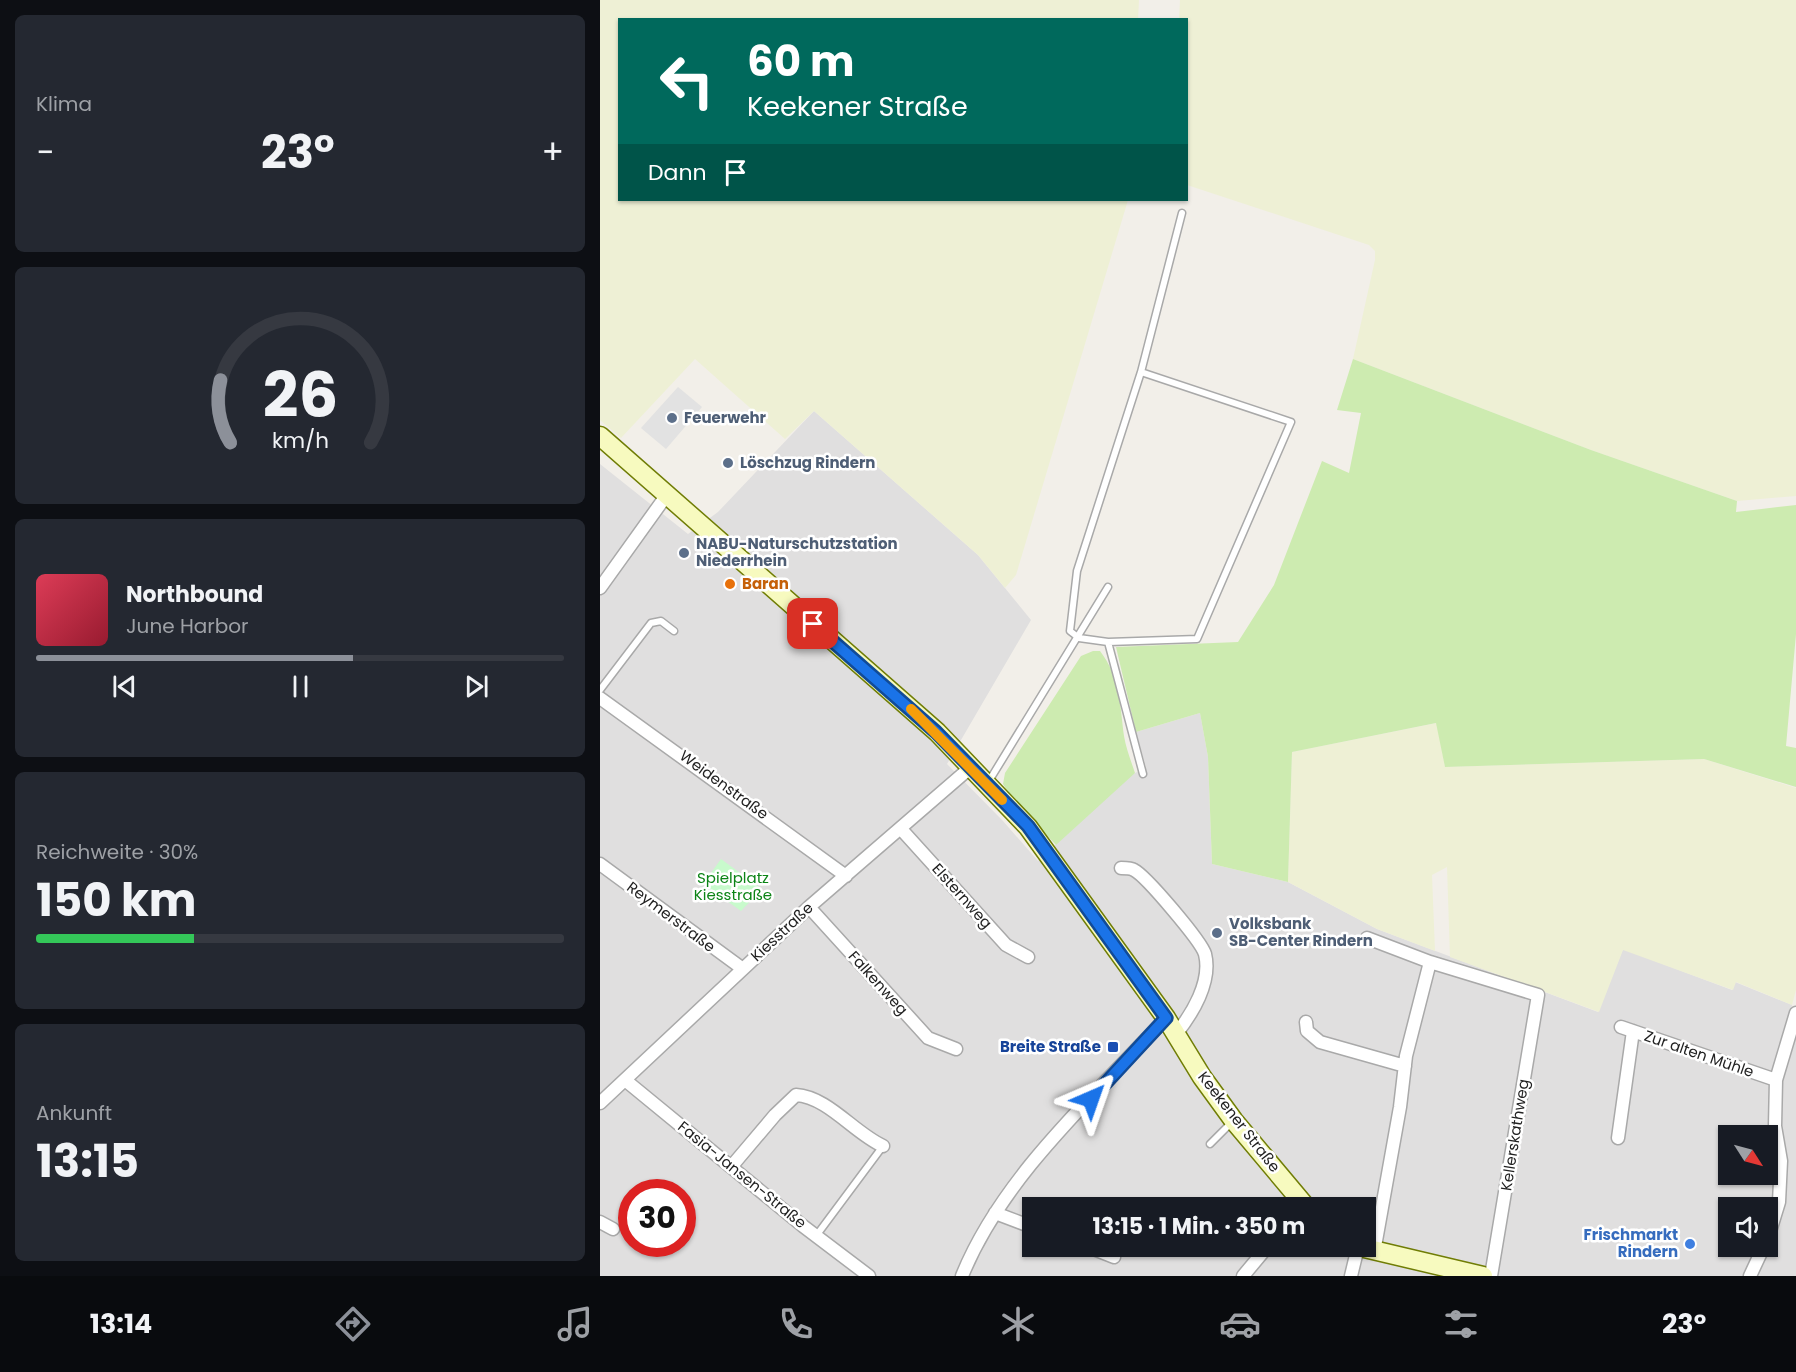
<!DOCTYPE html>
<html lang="de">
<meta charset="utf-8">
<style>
:root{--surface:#171b24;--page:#242831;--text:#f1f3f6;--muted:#9ea1a6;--line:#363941;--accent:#8c9099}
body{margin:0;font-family:Poppins,sans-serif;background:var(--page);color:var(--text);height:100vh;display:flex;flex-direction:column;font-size:22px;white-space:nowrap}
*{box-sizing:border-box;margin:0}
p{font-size:20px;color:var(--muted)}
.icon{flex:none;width:33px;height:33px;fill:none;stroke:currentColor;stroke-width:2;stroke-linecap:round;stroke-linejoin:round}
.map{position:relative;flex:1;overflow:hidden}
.sheet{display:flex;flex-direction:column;gap:15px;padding:15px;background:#0d0f14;width:600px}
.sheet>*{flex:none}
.hud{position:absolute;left:18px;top:18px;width:570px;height:183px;border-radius:0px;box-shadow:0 2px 4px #0004;background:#00695c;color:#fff;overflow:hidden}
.needle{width:39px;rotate:126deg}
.fabs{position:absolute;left:1118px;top:1125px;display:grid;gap:12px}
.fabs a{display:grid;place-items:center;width:60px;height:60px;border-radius:0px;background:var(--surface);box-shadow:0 2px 4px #0004;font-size:30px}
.speed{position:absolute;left:18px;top:1179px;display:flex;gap:12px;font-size:30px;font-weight:700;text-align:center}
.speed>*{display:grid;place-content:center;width:78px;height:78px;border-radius:50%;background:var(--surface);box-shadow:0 2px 4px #0004;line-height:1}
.speed .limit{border:9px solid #d22;background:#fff;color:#111}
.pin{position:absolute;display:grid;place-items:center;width:51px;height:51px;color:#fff;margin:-26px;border-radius:12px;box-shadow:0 3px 9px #0006}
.me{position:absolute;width:66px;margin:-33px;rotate:43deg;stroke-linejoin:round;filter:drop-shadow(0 0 4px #0008)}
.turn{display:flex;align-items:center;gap:21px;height:126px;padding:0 30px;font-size:27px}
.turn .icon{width:78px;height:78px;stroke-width:2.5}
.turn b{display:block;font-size:42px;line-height:51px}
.then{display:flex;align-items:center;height:57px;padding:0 30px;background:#0003;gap:12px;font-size:22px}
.big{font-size:45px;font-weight:700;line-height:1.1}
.sheet .widget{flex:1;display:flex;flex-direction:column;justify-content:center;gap:9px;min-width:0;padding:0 21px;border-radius:9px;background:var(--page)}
.sheet .dial{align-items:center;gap:0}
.dial svg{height:156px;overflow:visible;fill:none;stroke:var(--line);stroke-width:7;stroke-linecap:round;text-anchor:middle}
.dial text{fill:var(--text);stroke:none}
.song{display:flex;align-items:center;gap:18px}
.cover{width:72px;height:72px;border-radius:9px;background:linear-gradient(135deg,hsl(350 70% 55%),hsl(350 70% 35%))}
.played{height:6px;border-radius:3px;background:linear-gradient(90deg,var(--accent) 60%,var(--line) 60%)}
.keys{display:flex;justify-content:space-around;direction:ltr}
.heat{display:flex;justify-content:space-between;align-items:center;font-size:33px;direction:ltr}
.charge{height:9px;border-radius:4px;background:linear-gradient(90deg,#34c759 30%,var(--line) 0)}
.trip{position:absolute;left:422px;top:1197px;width:354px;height:60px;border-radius:0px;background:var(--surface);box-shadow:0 2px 4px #0004;font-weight:700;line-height:60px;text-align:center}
.dock{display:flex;height:96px;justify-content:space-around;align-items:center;background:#090b0e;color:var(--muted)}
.dock .icon{width:42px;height:42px}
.dock .active{color:var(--accent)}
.dock b{font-size:27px;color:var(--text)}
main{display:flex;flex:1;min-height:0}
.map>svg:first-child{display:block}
</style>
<main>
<section class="sheet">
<div class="widget"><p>Klima</p>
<div class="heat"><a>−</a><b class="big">23°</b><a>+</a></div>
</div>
<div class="widget dial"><svg viewBox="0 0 100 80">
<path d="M14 69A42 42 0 1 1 86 69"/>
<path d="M14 69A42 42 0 0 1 9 37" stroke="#8c9099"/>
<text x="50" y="56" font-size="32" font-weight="700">26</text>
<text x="50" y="72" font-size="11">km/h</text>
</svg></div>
<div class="widget">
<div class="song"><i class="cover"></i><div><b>Northbound</b><p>June Harbor</p></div></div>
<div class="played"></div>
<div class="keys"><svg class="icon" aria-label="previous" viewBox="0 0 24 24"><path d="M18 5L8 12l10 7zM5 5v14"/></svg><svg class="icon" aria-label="pause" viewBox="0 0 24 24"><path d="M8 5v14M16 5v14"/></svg><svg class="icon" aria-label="next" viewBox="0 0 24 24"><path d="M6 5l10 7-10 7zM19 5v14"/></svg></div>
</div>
<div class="widget"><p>Reichweite · 30%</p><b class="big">150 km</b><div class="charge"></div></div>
<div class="widget"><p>Ankunft</p><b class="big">13:15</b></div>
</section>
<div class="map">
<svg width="1196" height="1276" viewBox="0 0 1196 1276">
<rect width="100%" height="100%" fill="#f2efe9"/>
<path fill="#e0dfdf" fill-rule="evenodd" d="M214 411 378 555 431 620 347 764 403 821 438 861 528 777 546 767 536 732 600 713 608 757 612 864 688 882 777 929 998 1012 1023 949 1132 990 1135 982 1192 1005 1188 1028 1196 1030V1276H0V464L88 534 118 512ZM1128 1136H1167V1174H1128ZM32 1192H82V1244H32ZM432 1208H765V1246H432ZM1128 1208H1167V1246H1128Z"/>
<path fill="#eef0d5" d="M0 0H539L538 20H20V200H528L416 575 405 588 378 555 214 411 185 439 95 359 21 438 0 420Z
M580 0H1196V496L1137 501 991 450 753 359 775 260V251L769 245 587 185 586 20H579Z
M837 723 845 767 1104 759 1196 788V990L1192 1005 1136 982 1133 990 1023 950 999 1012 850 957 847 867 832 875 835 951 777 929 688 882 692 752Z"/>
<path fill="#cdebb0" d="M753 359 991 450 1137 501 1136 512 1196 505V634L1186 746 1196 748V787L1104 759 845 767 836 723 692 752 688 882 612 864 608 757 600 713 536 732 516 647 638 642 674 585 722 461 749 473 761 413 737 410Z
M493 651H500C520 677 520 705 524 736 526 748 531 761 535 773L456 845 411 797 403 784 405 773 481 656Z"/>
<path fill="#c8facc" d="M121 859 162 889 141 911 103 884Z"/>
<path fill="#e2e2e2" d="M78 387 102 407 66 449 41 428Z"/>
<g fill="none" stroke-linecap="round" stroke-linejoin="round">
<defs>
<path id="service" d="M541 372 582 213
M508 642 597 639 691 422 541 372 477 571 470 631 479 638 508 642 543 774
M0 690 51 623 61 621 74 631
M389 781 508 587
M610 1144 631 1123
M216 1236 283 1146"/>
<path id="minor" d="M0 588 66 496
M0 698 246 876
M301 829 406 945 428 957
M0 864 143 969
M521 868C524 868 531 868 534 870 546 876 601 941 605 954 612 982 592 1014 576 1034
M209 907 328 1038 356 1049
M767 938 830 962
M706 1022 707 1031 720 1042 805 1066
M1021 1027 1176 1080
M25 1080 203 1226 269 1276
M0 1103 209 907 371 767
M1018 1138 1033 1031
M131 1167 175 1115 196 1095C228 1097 254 1133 283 1146
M395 1213 432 1227
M0 1222 13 1229
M1167 1241 1179 1202 1181 1161 1175 1126 1176 1080 1196 1013
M486 1246 514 1257
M774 1252 800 1107 806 1056 830 962 938 995 891 1276
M362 1276C402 1177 494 1096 566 1018
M643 1276 668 1246
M751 1276 758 1247
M1150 1276 1164 1246"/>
<path id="secondary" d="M0 436 337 732 428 827 566 1018 602 1077 634 1121 707 1208
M756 1246 883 1276"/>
</defs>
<use href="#service" stroke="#a9a9a9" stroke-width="9"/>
<use href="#minor" stroke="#a9a9a9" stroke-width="15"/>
<use href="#secondary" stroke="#707d05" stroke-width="21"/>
<use href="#service" stroke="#fff" stroke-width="6"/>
<use href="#minor" stroke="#fff" stroke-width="12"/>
<use href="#secondary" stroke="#f7fabf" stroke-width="18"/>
</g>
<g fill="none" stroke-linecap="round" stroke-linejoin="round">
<defs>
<path id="route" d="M213 624 336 732 428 826 566 1018 491 1099"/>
</defs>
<use href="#route" stroke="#114b97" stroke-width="15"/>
<use href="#route" stroke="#1a73e8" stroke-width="10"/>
<path stroke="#f59e0b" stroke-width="10" d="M311 709 402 800"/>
</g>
<g fill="#5c6f8a" stroke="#fff" stroke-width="2">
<circle cx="72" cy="418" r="6"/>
<circle cx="128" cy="463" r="6"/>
<circle cx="84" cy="553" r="6"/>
<circle cx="617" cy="933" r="6"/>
</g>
<circle fill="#e8710a" stroke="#fff" stroke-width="2" cx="130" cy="584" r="6"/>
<rect fill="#1a4fb4" stroke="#fff" stroke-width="2" x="507" y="1041" width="12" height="12" rx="3"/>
<circle fill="#3f7fe0" stroke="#fff" stroke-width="2" cx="1090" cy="1244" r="6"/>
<g text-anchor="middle" stroke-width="5" stroke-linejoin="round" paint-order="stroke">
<g font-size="15" font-weight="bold" fill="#4e5e75" stroke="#fff" text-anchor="start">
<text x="84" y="423">Feuerwehr</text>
<text x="140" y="468">Löschzug Rindern</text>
<text x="96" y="549">NABU-Naturschutzstation<tspan x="96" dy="17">Niederrhein</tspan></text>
<text x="629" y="929">Volksbank<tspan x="629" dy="17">SB-Center Rindern</tspan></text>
</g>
<g font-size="15" font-weight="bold" fill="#c56008" stroke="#fff" text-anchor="start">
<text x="142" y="589">Baran</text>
</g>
<g font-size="15" fill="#222" stroke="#fff">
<text transform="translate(124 785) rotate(36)" y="5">Weidenstraße</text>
<text transform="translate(362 896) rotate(48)" y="5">Elsternweg</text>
<text transform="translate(71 917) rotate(37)" y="5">Reymerstraße</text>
<text transform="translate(182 932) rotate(-43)" y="5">Kiesstraße</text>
<text transform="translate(278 983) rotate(48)" y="5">Falkenweg</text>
<text transform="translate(1099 1054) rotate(19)" y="5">Zur alten Mühle</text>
<text transform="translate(639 1122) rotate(52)" y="5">Keekener Straße</text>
<text transform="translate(915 1135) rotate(-81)" y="5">Kellerskathweg</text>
<text transform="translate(142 1175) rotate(39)" y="5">Fasia-Jansen-Straße</text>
</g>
<g font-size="15" fill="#0c8416" stroke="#fff">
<text x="133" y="883">Spielplatz<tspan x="133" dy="17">Kiesstraße</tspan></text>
</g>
<g font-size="15" font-weight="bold" fill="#164399" stroke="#fff" text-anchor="end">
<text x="501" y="1052">Breite Straße</text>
</g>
<g font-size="15" font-weight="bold" fill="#366cbe" stroke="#fff" text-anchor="end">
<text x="1078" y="1240">Frischmarkt<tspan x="1078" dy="17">Rindern</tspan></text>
</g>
</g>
</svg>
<div class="fabs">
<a><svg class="needle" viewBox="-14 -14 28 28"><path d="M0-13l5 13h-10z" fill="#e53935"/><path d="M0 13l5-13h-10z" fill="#9ea1a6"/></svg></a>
<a><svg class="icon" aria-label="sound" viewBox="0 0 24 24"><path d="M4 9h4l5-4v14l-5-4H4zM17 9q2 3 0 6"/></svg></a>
</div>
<div class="speed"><div class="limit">30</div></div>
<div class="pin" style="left:213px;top:624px;background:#d93025"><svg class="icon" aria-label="arrive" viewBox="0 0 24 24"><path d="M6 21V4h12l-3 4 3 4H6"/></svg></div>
<svg class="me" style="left:491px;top:1099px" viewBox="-20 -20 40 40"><path d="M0-17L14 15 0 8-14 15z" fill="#1a73e8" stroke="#fff" stroke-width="4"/></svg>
<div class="trip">13:15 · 1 Min. · 350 m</div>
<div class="hud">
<div class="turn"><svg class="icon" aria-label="left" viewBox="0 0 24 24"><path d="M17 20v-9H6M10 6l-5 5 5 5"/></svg><div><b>60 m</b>Keekener Straße</div></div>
<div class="then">Dann<svg class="icon" aria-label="arrive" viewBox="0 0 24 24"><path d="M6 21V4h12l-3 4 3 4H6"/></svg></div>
</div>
</div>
</main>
<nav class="dock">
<b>13:14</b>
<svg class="icon active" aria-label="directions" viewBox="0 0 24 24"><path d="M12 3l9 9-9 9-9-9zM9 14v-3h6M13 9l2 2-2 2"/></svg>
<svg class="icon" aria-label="music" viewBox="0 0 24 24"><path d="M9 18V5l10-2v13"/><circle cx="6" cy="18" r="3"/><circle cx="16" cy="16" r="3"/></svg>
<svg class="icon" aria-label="phone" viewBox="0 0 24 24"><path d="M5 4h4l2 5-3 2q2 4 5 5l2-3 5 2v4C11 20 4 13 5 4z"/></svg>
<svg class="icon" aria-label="climate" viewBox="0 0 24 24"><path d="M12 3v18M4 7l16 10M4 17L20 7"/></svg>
<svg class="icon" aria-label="car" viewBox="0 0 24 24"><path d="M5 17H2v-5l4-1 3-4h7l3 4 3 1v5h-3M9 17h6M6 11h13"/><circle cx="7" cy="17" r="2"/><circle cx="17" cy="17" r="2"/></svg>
<svg class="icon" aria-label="filters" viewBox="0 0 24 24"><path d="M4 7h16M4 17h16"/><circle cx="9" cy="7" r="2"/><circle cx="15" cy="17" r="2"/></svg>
<b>23°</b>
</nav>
